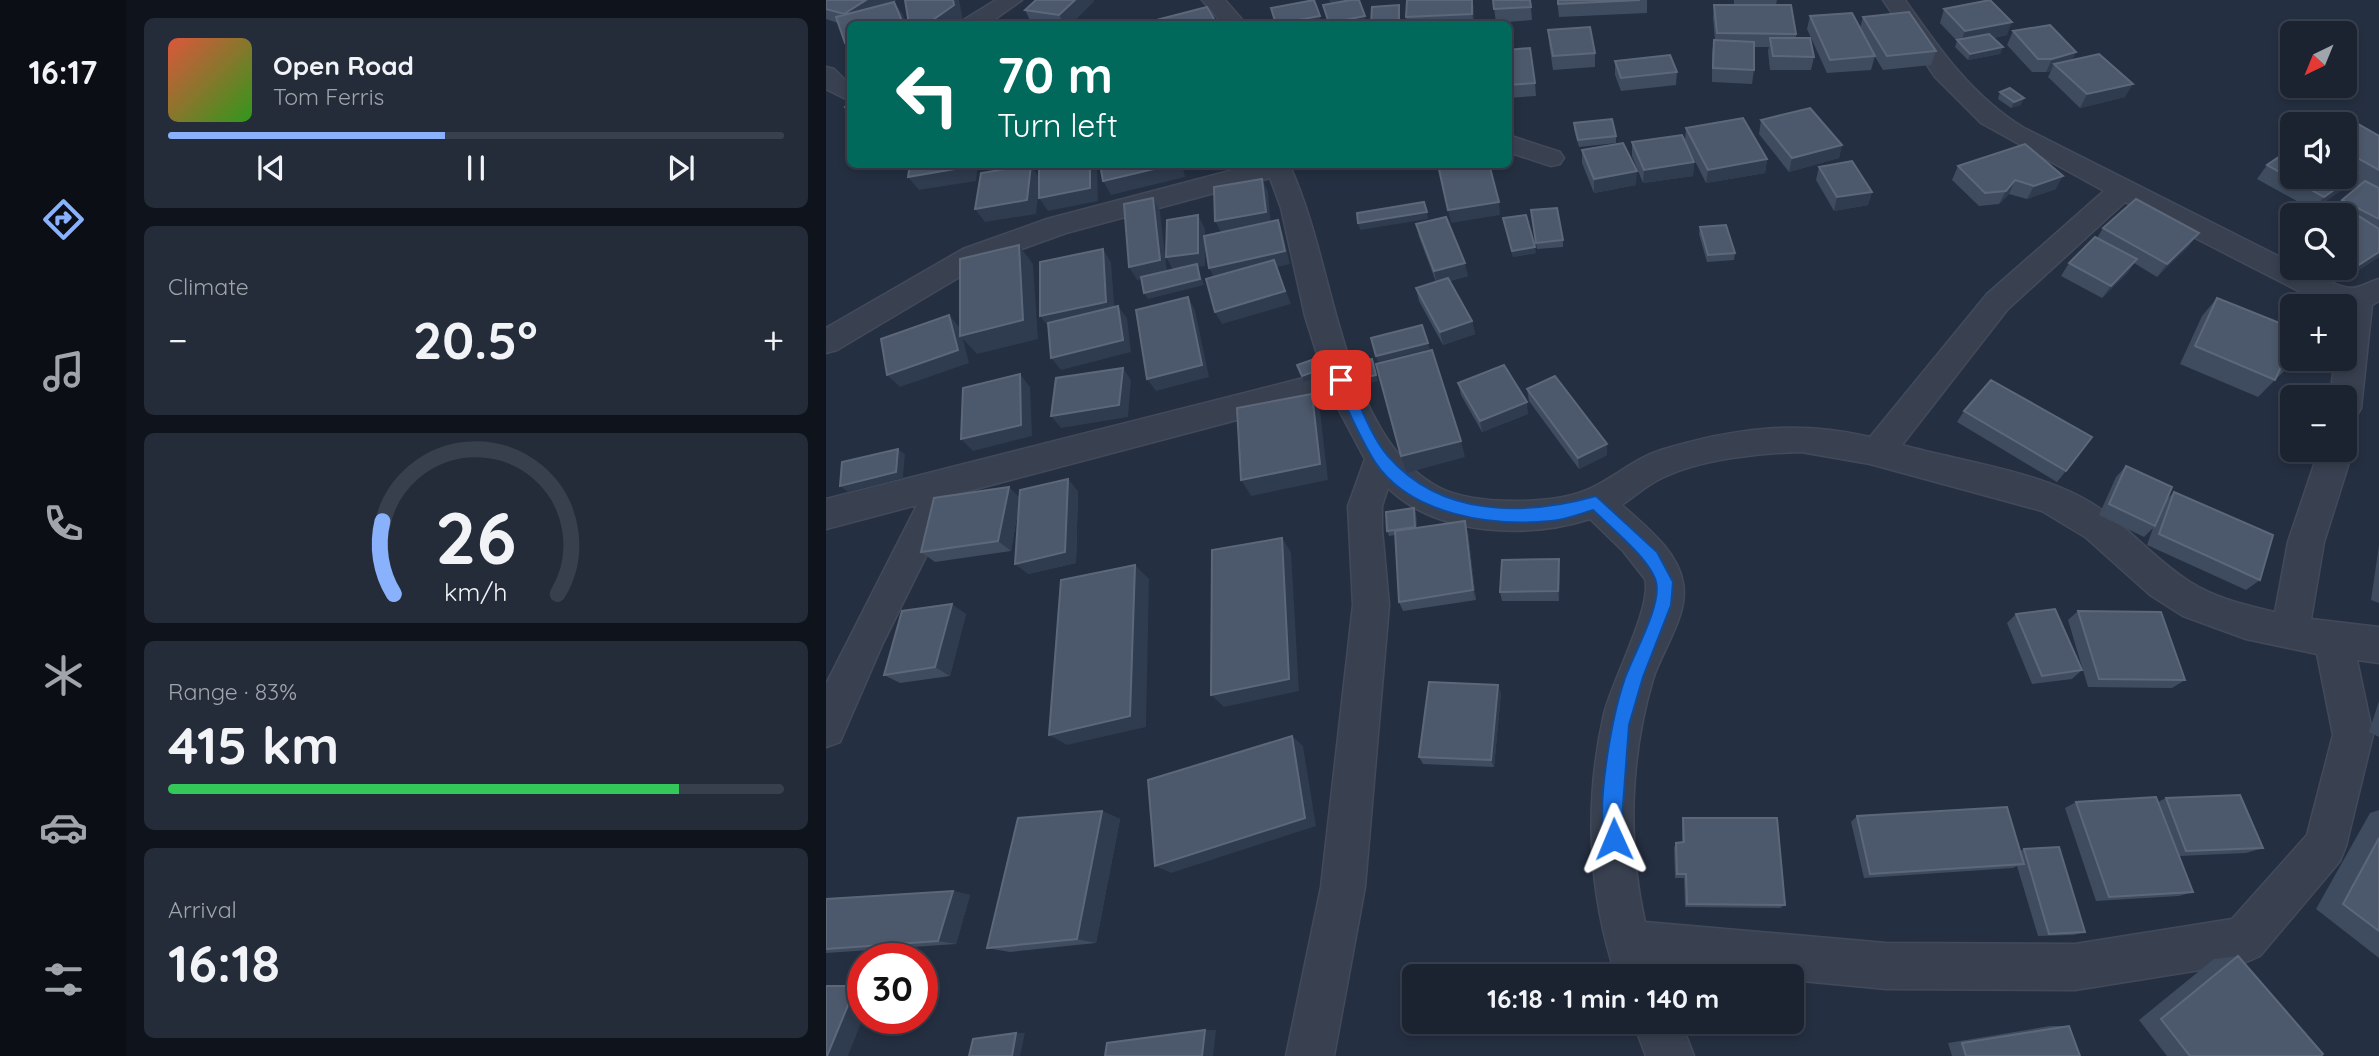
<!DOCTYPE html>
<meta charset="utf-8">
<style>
:root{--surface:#1b2331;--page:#242b39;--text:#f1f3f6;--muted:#a0a4ab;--line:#39404d;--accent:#89b1fc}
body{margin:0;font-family:Quicksand,sans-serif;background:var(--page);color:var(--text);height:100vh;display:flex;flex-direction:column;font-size:26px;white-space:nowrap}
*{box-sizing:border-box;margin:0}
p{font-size:23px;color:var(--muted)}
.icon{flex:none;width:38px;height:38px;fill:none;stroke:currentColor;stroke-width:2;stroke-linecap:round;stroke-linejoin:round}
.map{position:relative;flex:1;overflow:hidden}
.panel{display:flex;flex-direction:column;gap:18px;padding:18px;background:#0f131b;width:700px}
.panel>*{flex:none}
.hud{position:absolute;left:21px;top:21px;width:665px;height:147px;border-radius:10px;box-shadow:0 4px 10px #0003,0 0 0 2px var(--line);background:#00695c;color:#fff;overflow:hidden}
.needle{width:46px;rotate:223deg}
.controls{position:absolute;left:1454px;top:21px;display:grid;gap:14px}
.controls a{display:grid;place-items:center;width:77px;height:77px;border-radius:10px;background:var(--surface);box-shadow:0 4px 10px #0003,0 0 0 2px var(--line);font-size:35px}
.speed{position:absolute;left:21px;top:943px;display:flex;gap:14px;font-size:35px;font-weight:700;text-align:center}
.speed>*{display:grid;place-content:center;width:91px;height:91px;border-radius:50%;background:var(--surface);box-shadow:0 4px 10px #0003,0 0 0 2px var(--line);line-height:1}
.speed .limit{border:10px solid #d22;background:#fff;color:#111}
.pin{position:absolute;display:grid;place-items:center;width:60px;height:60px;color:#fff;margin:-30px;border-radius:14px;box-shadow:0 4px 10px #0006}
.me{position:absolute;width:77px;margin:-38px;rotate:359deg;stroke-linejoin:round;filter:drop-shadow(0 0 5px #0008)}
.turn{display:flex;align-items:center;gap:24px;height:147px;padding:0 35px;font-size:32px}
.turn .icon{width:91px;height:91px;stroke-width:2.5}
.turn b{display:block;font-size:49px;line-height:60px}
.big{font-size:52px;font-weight:700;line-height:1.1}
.panel .widget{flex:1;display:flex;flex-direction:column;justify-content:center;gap:10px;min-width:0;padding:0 24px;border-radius:10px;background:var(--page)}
.panel .dial{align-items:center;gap:0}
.dial svg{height:182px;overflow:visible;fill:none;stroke:var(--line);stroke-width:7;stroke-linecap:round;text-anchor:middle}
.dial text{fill:var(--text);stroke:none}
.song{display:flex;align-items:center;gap:21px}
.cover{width:84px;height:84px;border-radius:10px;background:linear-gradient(135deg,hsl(10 70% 55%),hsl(110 70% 35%))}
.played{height:7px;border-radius:4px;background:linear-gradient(90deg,var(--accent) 45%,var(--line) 45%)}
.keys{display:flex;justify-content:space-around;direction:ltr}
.heat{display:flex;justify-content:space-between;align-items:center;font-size:38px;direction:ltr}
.charge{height:10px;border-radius:5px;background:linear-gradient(90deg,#34c759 83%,var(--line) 0)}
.trip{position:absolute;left:576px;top:964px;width:402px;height:70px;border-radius:10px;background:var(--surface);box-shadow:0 4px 10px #0003,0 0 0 2px var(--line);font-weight:700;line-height:70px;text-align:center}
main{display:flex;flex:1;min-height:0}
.menu{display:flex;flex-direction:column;width:126px;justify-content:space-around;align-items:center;background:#0b0e14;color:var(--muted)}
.menu .icon{width:49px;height:49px}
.menu .selected{color:var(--accent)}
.menu b{font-size:32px;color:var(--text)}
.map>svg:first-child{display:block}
</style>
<main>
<nav class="menu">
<b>16:17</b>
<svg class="icon selected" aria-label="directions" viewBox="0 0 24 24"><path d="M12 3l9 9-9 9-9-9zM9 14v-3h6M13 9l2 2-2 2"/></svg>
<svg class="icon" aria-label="music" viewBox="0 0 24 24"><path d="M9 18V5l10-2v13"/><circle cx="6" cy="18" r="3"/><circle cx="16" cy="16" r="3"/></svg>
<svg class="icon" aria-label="phone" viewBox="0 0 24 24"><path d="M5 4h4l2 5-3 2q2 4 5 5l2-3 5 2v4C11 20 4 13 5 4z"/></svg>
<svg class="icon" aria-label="climate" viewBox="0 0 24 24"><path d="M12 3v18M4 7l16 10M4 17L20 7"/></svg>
<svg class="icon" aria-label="car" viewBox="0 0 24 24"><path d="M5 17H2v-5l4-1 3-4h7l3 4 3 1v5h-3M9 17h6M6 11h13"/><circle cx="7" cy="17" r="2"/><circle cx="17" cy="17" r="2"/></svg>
<svg class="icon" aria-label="filters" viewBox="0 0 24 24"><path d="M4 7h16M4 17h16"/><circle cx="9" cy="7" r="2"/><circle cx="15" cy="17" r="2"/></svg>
</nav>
<section class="panel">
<div class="widget">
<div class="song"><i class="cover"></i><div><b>Open Road</b><p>Tom Ferris</p></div></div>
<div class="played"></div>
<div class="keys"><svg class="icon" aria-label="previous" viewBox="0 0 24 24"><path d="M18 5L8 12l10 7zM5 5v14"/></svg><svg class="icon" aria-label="pause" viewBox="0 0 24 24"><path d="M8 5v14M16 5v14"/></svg><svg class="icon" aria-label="next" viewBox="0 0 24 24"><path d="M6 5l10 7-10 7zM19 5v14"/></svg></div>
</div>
<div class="widget"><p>Climate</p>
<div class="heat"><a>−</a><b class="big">20.5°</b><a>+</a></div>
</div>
<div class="widget dial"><svg viewBox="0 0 100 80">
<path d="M14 69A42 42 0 1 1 86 69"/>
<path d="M14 69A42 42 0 0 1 9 37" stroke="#89b1fc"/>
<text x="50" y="56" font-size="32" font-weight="700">26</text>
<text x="50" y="72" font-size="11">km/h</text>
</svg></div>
<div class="widget"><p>Range · 83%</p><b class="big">415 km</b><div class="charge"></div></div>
<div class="widget"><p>Arrival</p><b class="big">16:18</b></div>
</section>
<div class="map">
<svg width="1553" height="1056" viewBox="0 0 1553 1056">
<rect width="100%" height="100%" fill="#242f41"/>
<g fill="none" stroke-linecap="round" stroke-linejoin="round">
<defs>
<path id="minor" d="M170 0H196L162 24H136L139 19Z
M376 0H399L420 24H397Z
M1057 0H1079C1114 50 1146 96 1198 128L1466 263V268C1488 268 1504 287 1526 288 1534 288 1545 281 1553 279V301L1546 305 1535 408 1530 417 1519 421V397H1504L1509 359H1519V306L1494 302 1299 202 1181 310 1076 445C1134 461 1200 469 1255 497 1296 518 1324 557 1364 582 1389 598 1419 605 1449 612L1462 542 1493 450H1519V440L1522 441 1527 450 1498 542 1485 619 1553 627V663L1531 660 1547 735 1520 846 1514 861 1434 956 1418 963 1249 990 1060 989 966 980V976H924L833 968 836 976H790C762 892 758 802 778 714 786 681 827 605 819 579L797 551 764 519C701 539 611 536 562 488L556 506V529L563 605 539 887 508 1056H460L495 887 527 605 522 506 539 459 505 395 131 494 57 643 14 742 0 747V684L91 505 0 529V499L497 373 479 316 455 208 444 178 240 233 157 263 11 350 0 353V328L137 249 221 219 430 164H463C502 249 506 347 555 429 569 453 590 476 614 488 649 505 725 505 761 490 787 479 807 459 835 450 907 428 970 420 1044 437L1161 294 1278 191 1155 123 1109 77ZM975 452 1044 464 1216 511 1259 537 1324 595 1357 616 1420 639 1491 654 1507 735 1481 835 1406 919 1249 944 1060 943 819 922C801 843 804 757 827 679 836 650 863 615 857 583 852 551 819 526 796 505 809 496 821 485 836 478 874 459 933 453 975 452Z
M0 67 8 69 24 85V101L0 89Z
M682 135 734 152 738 158 734 164 725 166 682 152Z
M807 1022H855L868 1056H820Z"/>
</defs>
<use href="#minor" stroke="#424a5a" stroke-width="3"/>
<use href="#minor" fill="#394151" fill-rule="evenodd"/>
</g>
<path fill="#3f4c5f" d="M0 0H70L68 2 77 15 12 23 0 19Z
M210 0H268V1L245 24H206L199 10Z
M667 0 705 7 706 20 670 23Z
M731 0H821V13L733 17Z
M908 0H951L950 5 970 34V38L988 57 985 70H944L942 51 943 47H928V70L926 84 886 82V53L888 40H889L887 18 888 5H908Z
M648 7V24H581L580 17Z
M1118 9 1181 35 1167 38 1177 47 1174 54 1142 60 1129 47 1131 41 1114 23Z
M984 16 1034 28 1037 17 1110 51 1105 65 1057 70 1045 50 1049 56 1045 70 1001 73 981 29Z
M722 30 769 53V67L727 70 723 43Z
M1187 31 1247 60 1299 97 1254 108 1222 77 1225 71 1220 72H1206L1181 45Z
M682 50 709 83 710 96 682 98Z
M789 61 851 72 850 85 795 91 789 75Z
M1174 92 1195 105 1185 108 1172 99Z
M935 120 1016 145 1013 158 963 172 933 134Z
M748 123 790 136V143L753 147 748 130Z
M1519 124 1553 136V257L1519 279 1502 268H1519V215H1507L1504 214 1516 200 1531 187 1524 183 1520 187 1487 210 1431 179 1441 165 1519 177Z
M860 128 941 159 939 173 880 183 859 141Z
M806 142 868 162 867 176 817 183 806 156Z
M756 150 810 185 768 193 756 163Z
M580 164H597V165L581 167Z
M1132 166 1230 189 1201 199 1183 194 1173 204 1153 206 1126 180Z
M993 167 1046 192 1042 205 1008 211 990 180Z
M706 217 737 240V247L711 249Z
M677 218 710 253 687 257Z
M590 224 642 276 624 281 646 321 649 334 617 345 593 301 590 288 610 282 593 237Z
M874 227 909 253 908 260 881 262 873 234Z
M1277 228 1363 246 1331 277 1308 263 1302 272 1276 298 1235 276 1243 263 1271 238Z
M1391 298 1464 343 1466 363 1432 397 1354 364 1376 316Z
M632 383 702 414 656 432 635 395Z
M701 389 781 455 753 469 703 401Z
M1138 411 1240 471 1231 482 1131 422Z
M1300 466 1341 499 1348 492 1434 580 1420 590 1321 545 1327 528 1318 537 1273 515 1290 477Z
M252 491 250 563 202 574 193 504 185 551 109 562 95 552 193 497Z
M590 513 591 528 642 532 650 600 577 611 573 602 569 535 563 536 561 531Z
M1553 545V603L1545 600Z
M734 569 733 601H676L674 592Z
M1252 611 1359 680 1346 688 1262 687 1242 620Z
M140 614 124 676 74 683 58 675Z
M1190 614 1256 670 1246 679 1206 684 1181 623Z
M675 693 668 767 597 764 593 757Z
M1553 701V737L1543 732Z
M1340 798 1437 848 1420 853 1353 856 1367 892 1353 896 1270 901 1239 808 1250 802H1332Z
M1553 810V958L1490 909 1544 813Z
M276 811 294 819 270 943 184 952 161 948Z
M1031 816 1194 851 1198 849 1259 932 1247 935 1212 936 1191 866 1187 868 1038 878 1025 822Z
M857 818 959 905 954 908 859 907 858 878H849L848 848 850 843H856V823Z
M127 891 144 895 130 944 0 953V899Z
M1412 956 1495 1056H1341L1313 1020 1388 959Z
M1224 1026H1243L1254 1056H1126L1122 1043Z"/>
<path fill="#2f3b4e" d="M40 0H70L32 24H26L18 14Z
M127 0H133L137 19 129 24H101Z
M249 0H268V1L245 24H238L233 15Z
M503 0H527L505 5Z
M646 0 648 7V24L646 14Z
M68 2 77 15 81 24H62Z
M494 16 496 24H450Z
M539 16 541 24H503V23Z
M1186 22 1181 35 1134 44 1139 31Z
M24 41V50L19 43Z
M1177 47 1174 54 1142 60 1144 54Z
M1250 52 1244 66 1228 64 1225 71 1220 72 1226 59Z
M1307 84 1299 97 1254 108 1261 94Z
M1198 98 1195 105 1185 108 1188 102Z
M1016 145 1013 158 963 172 966 158Z
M941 159 939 173 880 183 882 170Z
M868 162 867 176 817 183 818 170Z
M141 164H152L150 181 93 190 82 177Z
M166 164H202L171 173Z
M264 164H271L272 201 222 211 213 198Z
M349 164H356L359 177 285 195 277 181Z
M205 165 214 179 210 214 159 222 149 209Z
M811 171 810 185 768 193V179Z
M1532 173 1520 187 1487 210 1498 197Z
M1237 176 1230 189 1201 199 1208 186Z
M436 179 442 192 445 226 396 234 389 221Z
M1189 180 1183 194 1173 204 1180 191Z
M1046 192 1042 205 1008 211 1011 197Z
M327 198 334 211 341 273 311 280 303 267Z
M673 202 674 215 625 223 622 210Z
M601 212 602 219 534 230 532 223Z
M372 215 379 229V266L372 267 378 285 322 299 318 293 347 270 340 257Z
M452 220 457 234 464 264 451 267 465 304 396 324 389 312 390 281 383 268Z
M1373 233 1363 246 1331 277 1341 264Z
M193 245 207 264 212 339 151 354 137 339 143 363 74 387 61 375 123 315 134 328Z
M709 247 710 253 687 257 686 251Z
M277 249 285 262 289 315 224 329 214 316Z
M1553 252V257L1519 279 1531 266Z
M1311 259 1302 272 1276 298 1285 286Z
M639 263 642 276 611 284 608 271Z
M362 297 369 310 383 377 330 391 321 379Z
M292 306 301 318 305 352 235 370 225 358Z
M646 321 649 334 617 345 614 332Z
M602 343 604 349 552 362 550 356Z
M546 359 552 381 539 384 537 378Z
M501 367 504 373 478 382 476 376Z
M297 368 305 380 302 417 235 428 225 416Z
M194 374 204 387 206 436 147 451 135 439Z
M486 394 494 411 502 480 425 496 415 480Z
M701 402 702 414 656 432 654 421Z
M635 441 639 457 581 473 575 456Z
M781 444V455L753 469 752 458Z
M72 449 79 454 77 478 22 492 14 486Z
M242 479 252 491 250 563 202 574 189 564Z
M183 487 194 498 185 551 172 541Z
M588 508 590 513 591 532 589 527Z
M639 521 642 532 650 600 647 590Z
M456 538 465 552 473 691 398 707 385 695Z
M733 559 734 569 733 601 732 591Z
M309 565 323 579 320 727 241 745 223 735Z
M126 604 140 614 124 676 109 667Z
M672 685 675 693 668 767 665 760Z
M466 736 477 746 490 826 345 873 329 866Z
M276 811 294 819 270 943 251 939Z
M127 891 144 895 130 944 112 941Z
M30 986 37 987V1018L22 1056H1Z
M379 1030H390L387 1056H376Z
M190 1033H199L194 1056H186Z"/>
<path fill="#4c586b" stroke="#5c687a" stroke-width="2" d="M0 0H40L18 14 0 9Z
M79 0H127L128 5 101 24H83Z
M210 0H249L233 15 199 10Z
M488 0 494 16 450 24 445 8Z
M525 0H533L539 16 503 23 497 5Z
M581 0H646V14L580 17Z
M667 0H704L705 7 668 9Z
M732 0H814L732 4Z
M1164 0 1186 22 1139 31 1118 9Z
M68 2 76 21 62 24H24V41L19 43 10 17Z
M573 5V24H545L546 7Z
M888 5H965L970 34 891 33Z
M381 7 391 24H315Z
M1083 12 1110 51 1061 56 1037 17Z
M1026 13 1049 56 1004 60 984 16Z
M1224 25 1250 52 1226 59H1212L1187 31Z
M764 27 769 53 727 56 722 30Z
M1163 34 1177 47 1144 54 1131 40Z
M944 38H984L988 57 947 56Z
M888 40 928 42V70L887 68Z
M704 48 709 83 682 85V50Z
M1273 54 1307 84 1261 94 1228 64Z
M844 55 851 72 795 78 789 61Z
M1184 88 1198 98 1188 102 1174 92Z
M24 105V114L19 107Z
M984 108 1016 145 966 158 935 120Z
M1513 113 1553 136V170L1519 151V124H1493Z
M917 118 941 159 882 170 860 128Z
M786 119 790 136 752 140 748 123Z
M856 135 868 162 818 170 806 142Z
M797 143 811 171 768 179 756 150Z
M1199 144 1237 176 1208 186 1189 180 1180 191 1159 193 1132 166Z
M1466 148V177H1519V166L1532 173 1498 197 1441 165Z
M1026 161 1046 192 1011 197 993 167Z
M84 164H141L140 167 82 177Z
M213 164H264V188L213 198Z
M274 164H349L277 181Z
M663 164 673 202 622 210 612 165Z
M205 165 201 200 149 209 155 173Z
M436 179 440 212 389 221 388 187Z
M1539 181 1553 188V219L1516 200Z
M327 198 334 260 303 267 298 204Z
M1310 199 1373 233 1341 264 1277 228Z
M598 202 601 212 532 223 531 213Z
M731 208 737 240 710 243 705 210Z
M1520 208 1553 229V252L1531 266 1519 258V215H1508Z
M372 215V253L340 257 341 220Z
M700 215 709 247 686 251 677 218Z
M620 217 639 263 608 271 590 224Z
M452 220 459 251 383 268 378 236Z
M900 225 909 253 882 255 874 227Z
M1269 237 1311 259 1285 286 1243 263Z
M193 245 197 320 134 336V259Z
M277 249 280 302 214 316V262Z
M448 260 459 291 389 312 380 279Z
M371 264 374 279 318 293 315 277Z
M622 278 646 321 614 332 590 288Z
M362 297 376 365 321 379 310 310Z
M1391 298 1466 328V335L1464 343 1466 344 1467 359 1466 363 1458 360 1449 380 1369 346Z
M292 306 297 340 225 358 222 323Z
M123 315 132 350 61 375 55 339Z
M596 325 602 343 550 356 545 338Z
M606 350 635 441 575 456 550 364Z
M497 356 501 367 476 376 471 365Z
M546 359 550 375 537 378 533 362Z
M678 365 701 402 654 421 632 383Z
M297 368 293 405 225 416 230 378Z
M194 374 195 425 135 439 137 388Z
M729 376 781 444 752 458 701 389Z
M1165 380 1266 437 1240 471 1138 411Z
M486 394 494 464 415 480 411 408Z
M72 449 70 472 14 486 16 462Z
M1300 466 1346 487 1329 526 1283 504Z
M242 479 239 552 189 564 194 490Z
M183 487 172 541 95 552 108 498Z
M1348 492 1447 535 1434 580 1333 534Z
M588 508 589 527 561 531 560 512Z
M639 521 647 590 573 602 569 531Z
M456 538 463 679 385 695 386 550Z
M733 559 732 591 674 592 676 560Z
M309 565 304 716 223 735 235 580Z
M126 604 109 667 58 675 76 611Z
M1229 609 1256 670 1216 676 1190 614Z
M1252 611 1335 612 1359 680 1273 679Z
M603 682 672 685 665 760 593 757Z
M466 736 479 818 329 866 322 780Z
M1414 795 1437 848 1360 851 1340 798Z
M1330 797 1367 892 1283 897 1250 802Z
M1181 807 1198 864 1044 874 1031 816Z
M276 811 251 939 161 948 192 818Z
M857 818H951L959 905 861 904 860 874H851L850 843 858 842Z
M1553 838V931L1517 904Z
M1233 847 1259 932 1223 934 1198 849Z
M127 891 112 941 0 949V899Z
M1412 956 1497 1054 1495 1056H1364L1335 1019Z
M0 986H30L1 1056H0Z
M1243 1026 1254 1056H1140L1136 1043Z
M379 1030 376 1056H279L281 1043Z
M190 1033 186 1056H143L147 1039Z"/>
<path fill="#1a73e8" stroke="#114b97" stroke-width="2" d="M515 374 520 376C533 401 544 435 562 456 615 517 698 516 770 496L831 552 847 582 845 605 817 677 803 725 794 846 788 849 781 846C767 812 787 713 799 678 807 655 836 605 830 582 824 559 784 527 767 510 754 514 739 520 725 521 666 527 584 515 549 462 533 437 521 407 508 380Z"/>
</svg>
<div class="controls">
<a><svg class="needle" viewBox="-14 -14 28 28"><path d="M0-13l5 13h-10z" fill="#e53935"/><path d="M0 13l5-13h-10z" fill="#a0a4ab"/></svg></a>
<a><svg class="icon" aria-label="sound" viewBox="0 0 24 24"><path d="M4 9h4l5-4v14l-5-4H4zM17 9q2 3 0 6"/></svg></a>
<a><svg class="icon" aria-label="search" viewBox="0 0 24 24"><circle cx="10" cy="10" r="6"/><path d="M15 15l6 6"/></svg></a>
<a>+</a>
<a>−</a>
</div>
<div class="speed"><div class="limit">30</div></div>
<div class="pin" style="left:515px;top:380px;background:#d93025"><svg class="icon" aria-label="arrive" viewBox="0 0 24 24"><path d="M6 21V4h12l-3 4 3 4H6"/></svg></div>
<svg class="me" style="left:788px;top:839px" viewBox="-20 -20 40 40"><path d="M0-17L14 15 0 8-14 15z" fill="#1a73e8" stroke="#fff" stroke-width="4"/></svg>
<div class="trip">16:18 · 1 min · 140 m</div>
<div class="hud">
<div class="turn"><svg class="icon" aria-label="left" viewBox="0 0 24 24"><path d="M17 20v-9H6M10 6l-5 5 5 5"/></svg><div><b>70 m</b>Turn left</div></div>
</div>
</div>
</main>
